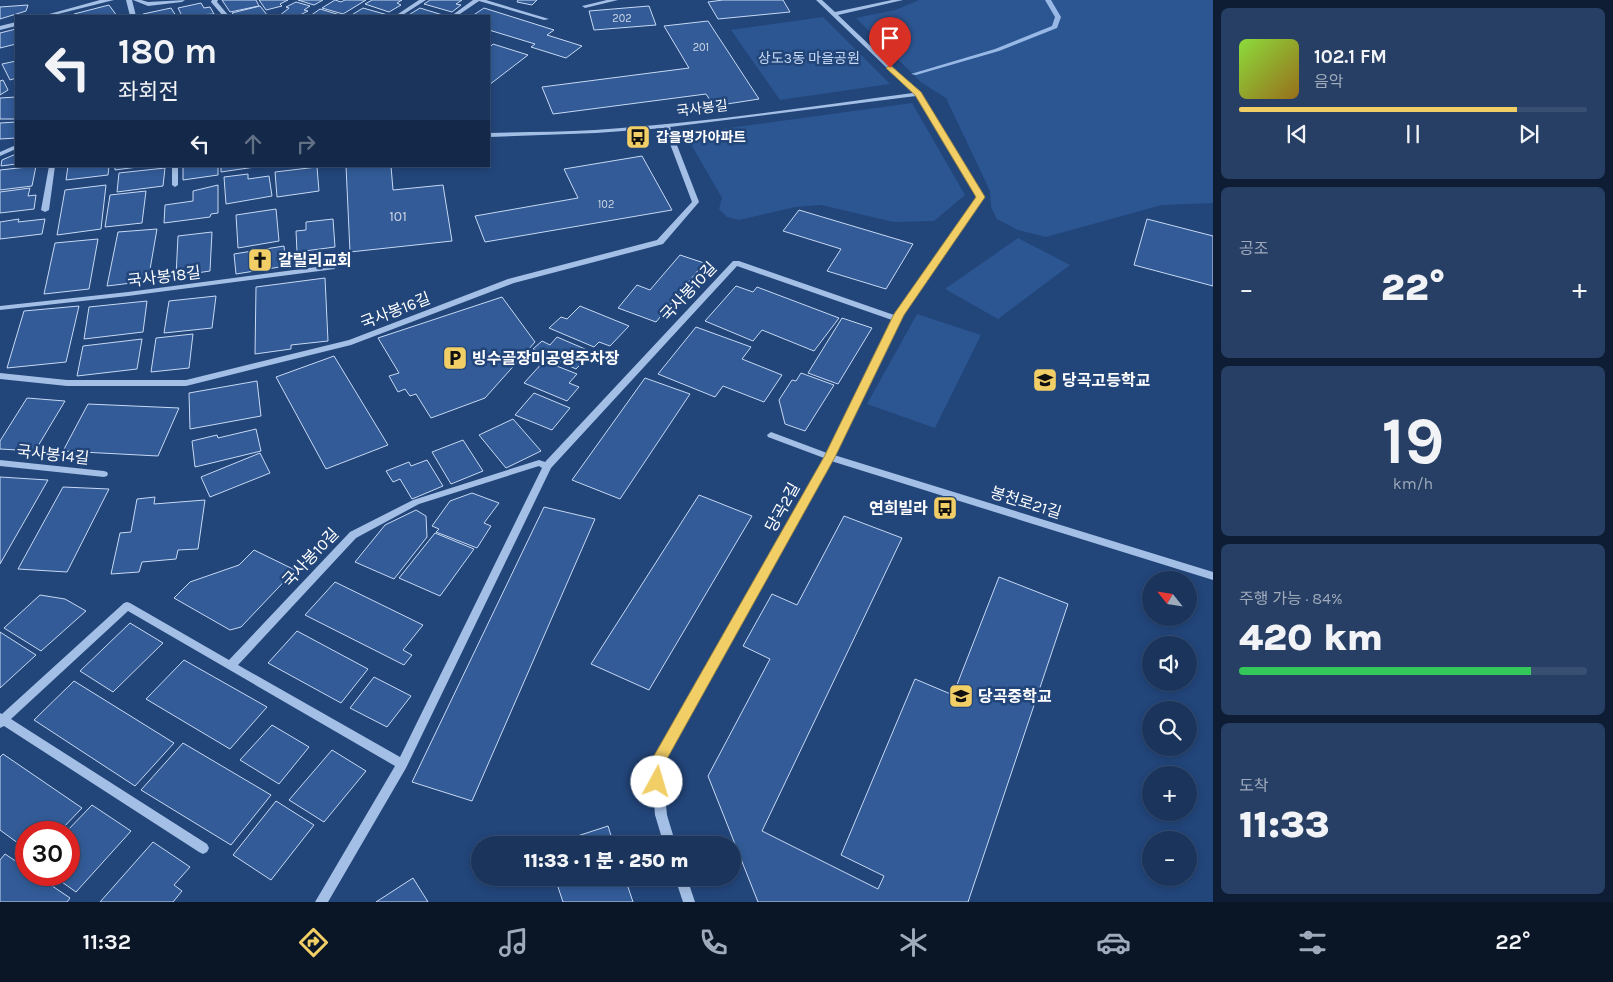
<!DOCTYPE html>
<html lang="ko">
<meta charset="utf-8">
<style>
:root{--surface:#1a345c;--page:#273f65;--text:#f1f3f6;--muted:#9faabb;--line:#384f72;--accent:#f1ce66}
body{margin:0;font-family:Karla,"Noto Sans KR",sans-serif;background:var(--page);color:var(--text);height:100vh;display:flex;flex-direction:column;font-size:19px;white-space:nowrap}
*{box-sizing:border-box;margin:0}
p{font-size:16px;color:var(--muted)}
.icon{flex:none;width:28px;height:28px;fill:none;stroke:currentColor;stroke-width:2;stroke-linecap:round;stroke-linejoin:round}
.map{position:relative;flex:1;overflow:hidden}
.panel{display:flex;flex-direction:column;gap:8px;padding:8px;background:#0e1d33;width:400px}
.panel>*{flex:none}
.top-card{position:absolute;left:15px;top:15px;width:475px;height:152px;border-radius:0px;box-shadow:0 2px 8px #0003,0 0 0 1px var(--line);background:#1a345c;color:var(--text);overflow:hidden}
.needle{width:32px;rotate:300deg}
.buttons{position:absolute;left:1142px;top:571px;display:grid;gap:10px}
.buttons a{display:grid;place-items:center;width:55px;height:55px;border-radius:50%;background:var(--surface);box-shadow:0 2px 8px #0003,0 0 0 1px var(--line);font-size:25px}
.speed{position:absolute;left:15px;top:821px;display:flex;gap:10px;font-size:25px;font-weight:700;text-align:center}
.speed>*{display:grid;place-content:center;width:65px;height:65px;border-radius:50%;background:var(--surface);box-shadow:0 2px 8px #0003,0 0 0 1px var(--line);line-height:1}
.speed .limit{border:8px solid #d22;background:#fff;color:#111}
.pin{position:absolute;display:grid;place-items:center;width:42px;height:42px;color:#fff;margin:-51px -21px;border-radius:50% 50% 50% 0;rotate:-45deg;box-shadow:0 0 5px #0007}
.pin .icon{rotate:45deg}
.me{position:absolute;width:55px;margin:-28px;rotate:6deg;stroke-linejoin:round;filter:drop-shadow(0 0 4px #0008)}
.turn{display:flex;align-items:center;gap:18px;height:105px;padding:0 20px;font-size:22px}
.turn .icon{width:65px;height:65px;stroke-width:2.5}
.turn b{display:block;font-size:35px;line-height:42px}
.lanes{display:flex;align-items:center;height:48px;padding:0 20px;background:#0003;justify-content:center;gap:25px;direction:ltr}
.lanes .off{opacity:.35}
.big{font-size:38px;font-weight:800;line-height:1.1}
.panel .card{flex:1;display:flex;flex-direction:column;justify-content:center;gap:8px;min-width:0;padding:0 18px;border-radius:8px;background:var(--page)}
.panel .dial{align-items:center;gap:0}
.dial b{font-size:65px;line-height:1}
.song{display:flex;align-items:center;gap:15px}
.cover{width:60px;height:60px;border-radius:8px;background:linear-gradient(135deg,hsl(90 70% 55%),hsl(40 70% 35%))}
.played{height:5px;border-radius:2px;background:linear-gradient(90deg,var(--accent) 80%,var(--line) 80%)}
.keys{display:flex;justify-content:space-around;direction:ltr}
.heat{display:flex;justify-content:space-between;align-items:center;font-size:28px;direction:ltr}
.charge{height:8px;border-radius:4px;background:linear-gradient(90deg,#34c759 84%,var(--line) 0)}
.trip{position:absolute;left:471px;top:836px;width:270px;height:50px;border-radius:25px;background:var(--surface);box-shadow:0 2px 8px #0003,0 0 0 1px var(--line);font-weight:800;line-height:50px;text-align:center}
.tab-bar{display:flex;height:80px;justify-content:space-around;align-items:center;background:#0a1525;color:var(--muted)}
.tab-bar .icon{width:35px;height:35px}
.tab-bar .on{color:var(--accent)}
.tab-bar b{font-size:22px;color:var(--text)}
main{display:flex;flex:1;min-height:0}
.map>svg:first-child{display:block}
</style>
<main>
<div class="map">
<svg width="1213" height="902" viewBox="0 0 1213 902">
<rect width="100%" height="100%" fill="#22457a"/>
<path fill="#2c5692" d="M919 0H1213V203L1162 205 1046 237 1018 230 997 219 991 207 990 191 946 98 922 83 856 18 895 10Z
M823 17 890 84 780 100 731 30Z
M912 103 965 195 934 221 894 222 821 205 795 207 739 220 727 217 719 209 722 198 688 139 692 133Z
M1018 238 1070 265 998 319 945 289Z
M917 314 981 335 935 428 867 404Z"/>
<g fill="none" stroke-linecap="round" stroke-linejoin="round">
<path fill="#98b9e6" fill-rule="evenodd" d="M1045 0H1051L1061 17 1057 28 999 51 916 75 911 74 995 49 1052 26 1055 17Z"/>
</g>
<path fill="#325b97" stroke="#c7d9f4" d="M222 0H256L259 6 230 12Z
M259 0H288L280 4 282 6 266 10Z
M298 0H323L314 5Z
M335 0 341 2 345 0H366L343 14 322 8Z
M372 0H402L397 3 401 5 389 12 365 4Z
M430 0H462L456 4 461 5 452 12 424 4Z
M518 0H537L532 5 517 2Z
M723 0H783L790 12 718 19 708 2Z
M296 2 310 6 304 10 308 11 300 15 303 16H279L289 8 286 7Z
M201 3 204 8 210 7 214 14 182 16 178 8Z
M28 5 26 11 0 19V7Z
M109 5 117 16H76L74 14Z
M260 6 268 16H235L232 13Z
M649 6 656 25 594 30 589 11Z
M171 8 176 16H144L143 14Z
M363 8 388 15 350 16Z
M420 8 446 16H407Z
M484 8 554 30 547 35 582 46 566 58 531 47 535 44 489 30V16H472Z
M320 9 340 15 310 16Z
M708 21 759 99 714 106 706 94 553 114 542 87 689 68 664 26Z
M16 29V44L0 48V33Z
M493 44 528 55 489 85V48Z
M16 61V78L10 80 2 64Z
M3 80 8 90 0 95V81Z
M16 97V119H0V98Z
M16 122V138L0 139V123Z
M16 154V164L1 166 2 160Z
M642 156 672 210 485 242 475 216 578 198 564 169Z
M36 166 32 186 0 190V170Z
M68 166H109L108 175 66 180Z
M115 166H145L115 170Z
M183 166H218V175L183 180Z
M221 166H255V167L221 172Z
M346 166H391L393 190 443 185 452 241 350 252Z
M317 167 319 191 277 197 275 172Z
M165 168 163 186 117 192 119 173Z
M248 174V179L269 176 272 196 226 204 224 177Z
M106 185 101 229 57 235 65 190Z
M218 185V213L211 214 210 217 164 223 165 205 193 201V191Z
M30 188 28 196 36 195 34 209 0 213V192Z
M146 191 142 223 105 227 110 195Z
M276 209 279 241 238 248 236 215Z
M799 210 913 244 886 289 827 271 841 249 783 231Z
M19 219 18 222 45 219 42 234 0 239V222Z
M333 219 335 247 297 252 296 231 306 230V222Z
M1147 219 1213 236V286L1134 265Z
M157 229 148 281 107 286 118 232Z
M212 232 210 271 176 276 178 236Z
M98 239 89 289 44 294 55 243Z
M284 246 286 266 236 274 234 254Z
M680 255 704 263 656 322 618 308 637 285 650 290Z
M325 278 328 341 291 345V349L255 354 256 287Z
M736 286 753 292 757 287 839 318 814 351 762 330 753 341 705 321Z
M216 296 212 328 164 333 169 301Z
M502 297 535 342 485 398 431 418 416 394 410 396 405 389 398 392 389 376 399 373 378 338Z
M147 301 143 332 84 339 89 307Z
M79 306 66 362 7 368 24 311Z
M580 306 629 326 610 346 599 342 594 347 549 328 561 317 567 319Z
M842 318 872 328 838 384 808 373Z
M696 327 751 347 742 359 782 375 764 402 723 386 715 397 658 374Z
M193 334 189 368 151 372 156 338Z
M557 337 592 352 576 369 533 349 542 341 550 345Z
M142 339 137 369 77 376 83 346Z
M334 356 388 445 326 469 276 377Z
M544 361 577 374 569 383 579 387 567 401 524 383Z
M801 373 834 385 805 431 785 424 779 400 792 380 796 381Z
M645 378 690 394 620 499 572 480Z
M257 381 261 416 190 429 189 393Z
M534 393 570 408 552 430 515 415Z
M27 398 65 401 35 451 0 449V441Z
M88 404 179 408 158 456 63 451Z
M513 419 541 451 506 468 479 435Z
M256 429 261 451 195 467 192 441 217 435 218 438Z
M463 440 483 471 451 484 432 452Z
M260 453 270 473 210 497 201 477Z
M427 460 443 486 412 499 400 479 393 482 386 471 409 462 411 466Z
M0 477 48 480 0 564Z
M63 487 109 489 67 572 18 569Z
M472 493 499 503 484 523 491 526 477 548 436 532 439 529 432 526 450 501Z
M699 495 752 516 649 690 591 664Z
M155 497 154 504 205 500 198 549 178 550 176 559 142 562 139 572 111 574 120 533 131 532 137 499Z
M544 507 595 519 472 801 412 782Z
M416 510 426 516 427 537 394 579 355 562 385 525Z
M844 516 902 538 762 831 878 889 884 876 841 855 915 679 953 695 999 577 1068 604 968 902H758L708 776 770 659 743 646 772 594 797 605Z
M435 533 474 549 440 596 399 578Z
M254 550 295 570 241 627 230 630 174 598 190 582 239 565Z
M335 582 423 625 403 650 412 655 404 665 305 615Z
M40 595 65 599 86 611 41 651 4 628Z
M130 623 163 643 113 692 80 671Z
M297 631 368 669 341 703 268 663Z
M0 632 36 655 0 688Z
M184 660 267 707 230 749 146 699Z
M374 677 411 696 387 727 350 708Z
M74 681 174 743 135 786 34 720Z
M272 725 309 747 279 784 240 760Z
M183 743 271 795 231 845 141 790Z
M332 750 366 771 324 822 289 800Z
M3 754 82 808 59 832H26V849L0 830V757Z
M276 801 314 825 271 880 233 855Z
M92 805 131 831 76 892 52 875H69V832H66Z
M608 826 614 845H550Z
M153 842 190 867 174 885 182 891 173 902H100Z
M5 854 26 868V875H36L70 898 67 902H0V860Z
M413 878 428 902H376Z
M555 878H625L633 902H563Z"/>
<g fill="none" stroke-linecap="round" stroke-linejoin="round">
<path fill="#a4bfe5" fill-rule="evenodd" d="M100 0H114L50 16H42Z
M126 0H132L136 16H130Z
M133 0H141L148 2 185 0 182 2 148 6Z
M212 0H218L217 2 229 16H223L211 2Z
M419 0H426L401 16H395Z
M473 0H486L549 19 544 20 479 1 457 16H451Z
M607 0H618L585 8 582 6Z
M816 0H822L835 12 892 0H903L838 15 920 93 983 197 903 314 834 455 1213 572V580L831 461 662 766 667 815 676 845H664L655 815 651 765 824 458 768 437 767 435 771 432 827 453 892 320 737 266 551 468 406 768 328 902H315L395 766 128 611 11 719 207 844 209 848 207 852 203 854 199 852 4 726 0 728V713L2 714 124 603 127 602 130 603 229 660 350 532 413 500 539 460 545 462 733 261H739L894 315 977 197 916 96 670 127 699 202 663 244 514 283 351 345 186 386H67L0 379V373L67 380H186L349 340 508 279 657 240 692 202 664 128 596 133 489 137V133C524 132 560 132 595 130 702 123 807 107 913 93ZM539 466 542 468 400 757 238 665 356 538 419 504Z
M16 22V26L0 30V26Z
M16 145V149L0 156V152Z
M49 166H55L49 210 45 212 41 210Z
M172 166H178V185L175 187 172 185Z
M332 265H335V269L128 296 0 310V306L128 292Z
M0 460 104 471 107 472 108 474 107 476 104 477 0 466Z
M675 878H687L695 902H683Z"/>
</g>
<path fill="#f1ce66" stroke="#9d8642" d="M890 65 921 92 985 197 904 315 835 457 663 766 665 782 662 787 657 789 652 787C649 779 647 768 651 761L824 457 894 314 976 197 915 95 886 68Z"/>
<defs>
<symbol id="bus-square" viewBox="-11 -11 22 22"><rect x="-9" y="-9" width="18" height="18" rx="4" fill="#f1ce66" stroke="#22457a"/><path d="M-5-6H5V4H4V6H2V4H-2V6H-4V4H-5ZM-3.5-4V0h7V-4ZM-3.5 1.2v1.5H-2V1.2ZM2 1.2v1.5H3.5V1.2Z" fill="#111"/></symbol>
<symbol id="church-square" viewBox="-11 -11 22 22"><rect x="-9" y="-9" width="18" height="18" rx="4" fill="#f1ce66" stroke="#22457a"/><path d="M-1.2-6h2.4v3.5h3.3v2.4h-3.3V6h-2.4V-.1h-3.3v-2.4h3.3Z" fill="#111"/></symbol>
<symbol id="parking-square" viewBox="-11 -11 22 22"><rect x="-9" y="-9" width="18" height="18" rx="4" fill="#f1ce66" stroke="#22457a"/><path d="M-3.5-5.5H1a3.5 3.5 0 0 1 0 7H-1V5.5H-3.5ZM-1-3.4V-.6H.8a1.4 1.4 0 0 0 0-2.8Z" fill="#111"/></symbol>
<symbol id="school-square" viewBox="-11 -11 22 22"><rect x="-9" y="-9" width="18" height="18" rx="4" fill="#f1ce66" stroke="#22457a"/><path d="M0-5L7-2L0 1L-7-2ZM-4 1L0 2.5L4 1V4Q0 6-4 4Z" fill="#111"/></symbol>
</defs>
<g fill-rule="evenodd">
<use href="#bus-square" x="624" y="123" width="28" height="28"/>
<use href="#church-square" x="246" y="246" width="28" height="28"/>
<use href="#parking-square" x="441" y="344" width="28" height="28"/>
<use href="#school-square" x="1031" y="366" width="28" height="28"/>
<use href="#bus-square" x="931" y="494" width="28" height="28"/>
<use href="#school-square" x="947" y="682" width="28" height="28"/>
</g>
<g text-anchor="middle" stroke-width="5" stroke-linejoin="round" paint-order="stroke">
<g font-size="11" fill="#ccd6e5">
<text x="622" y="22">202</text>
<text x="701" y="51">201</text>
<text x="606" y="208">102</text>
</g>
<g font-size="14" fill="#c7d9f4" stroke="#22457a">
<text x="809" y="63">상도3동 마을공원</text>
</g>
<g font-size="14" fill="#fff" stroke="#22457a">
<text transform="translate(702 108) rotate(-7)" y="5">국사봉길</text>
</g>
<g font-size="14" font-weight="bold" fill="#fff" stroke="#22457a" text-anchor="start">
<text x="656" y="142">갑을명가아파트</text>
</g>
<g font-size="14" fill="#ccd6e5">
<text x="398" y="221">101</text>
</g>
<g font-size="16" font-weight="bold" fill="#fff" stroke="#22457a" text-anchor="start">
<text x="278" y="266">갈릴리교회</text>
<text x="472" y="364">빙수골장미공영주차장</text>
<text x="1062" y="386">당곡고등학교</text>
<text x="928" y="514" text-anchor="end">연희빌라</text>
<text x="978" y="702">당곡중학교</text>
</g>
<g font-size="16" fill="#fff" stroke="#22457a">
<text transform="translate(164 276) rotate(-7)" y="6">국사봉18길</text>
<text transform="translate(688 291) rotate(-47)" y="6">국사봉10길</text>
<text transform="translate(395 310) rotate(-21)" y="6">국사봉16길</text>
<text transform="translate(53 454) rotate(6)" y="6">국사봉14길</text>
<text transform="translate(1026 502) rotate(17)" y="6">봉천로21길</text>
<text transform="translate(782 507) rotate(-61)" y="6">당곡2길</text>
<text transform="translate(310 557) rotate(-47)" y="6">국사봉10길</text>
</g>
</g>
</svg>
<div class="buttons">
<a><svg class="needle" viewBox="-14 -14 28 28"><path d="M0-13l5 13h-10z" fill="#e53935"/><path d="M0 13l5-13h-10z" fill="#9faabb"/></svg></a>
<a><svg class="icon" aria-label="sound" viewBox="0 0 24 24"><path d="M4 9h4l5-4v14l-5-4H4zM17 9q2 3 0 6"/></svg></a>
<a><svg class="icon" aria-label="search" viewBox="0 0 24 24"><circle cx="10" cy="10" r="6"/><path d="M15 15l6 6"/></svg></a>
<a>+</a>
<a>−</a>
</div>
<div class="speed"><div class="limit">30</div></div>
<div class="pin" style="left:890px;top:68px;background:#d93025"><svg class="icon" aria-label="arrive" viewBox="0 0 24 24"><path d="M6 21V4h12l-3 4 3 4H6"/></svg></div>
<svg class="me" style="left:657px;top:782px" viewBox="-20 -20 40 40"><circle r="19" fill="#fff"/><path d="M0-13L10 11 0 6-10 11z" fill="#f1ce66"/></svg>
<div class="trip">11:33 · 1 분 · 250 m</div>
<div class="top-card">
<div class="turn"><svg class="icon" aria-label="left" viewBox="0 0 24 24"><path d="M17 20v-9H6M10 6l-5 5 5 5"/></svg><div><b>180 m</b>좌회전</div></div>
<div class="lanes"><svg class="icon" aria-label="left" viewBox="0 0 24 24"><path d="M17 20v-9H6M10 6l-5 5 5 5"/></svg><svg class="icon off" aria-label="ahead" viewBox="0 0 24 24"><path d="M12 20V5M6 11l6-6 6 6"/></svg><svg class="icon off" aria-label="right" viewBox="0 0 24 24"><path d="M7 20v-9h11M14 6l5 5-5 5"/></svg></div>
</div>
</div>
<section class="panel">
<div class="card">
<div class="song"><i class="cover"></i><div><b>102.1 FM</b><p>음악</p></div></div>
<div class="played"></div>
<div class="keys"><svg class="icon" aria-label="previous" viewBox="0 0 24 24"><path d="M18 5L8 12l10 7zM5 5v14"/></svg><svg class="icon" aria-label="pause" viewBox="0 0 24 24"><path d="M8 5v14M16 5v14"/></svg><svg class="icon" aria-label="next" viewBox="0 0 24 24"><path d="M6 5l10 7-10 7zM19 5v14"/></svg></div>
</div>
<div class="card"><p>공조</p>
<div class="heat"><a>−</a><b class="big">22°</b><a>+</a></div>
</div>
<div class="card dial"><b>19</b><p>km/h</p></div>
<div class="card"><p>주행 가능 · 84%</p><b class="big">420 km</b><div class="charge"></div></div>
<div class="card"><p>도착</p><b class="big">11:33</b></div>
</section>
</main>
<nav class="tab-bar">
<b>11:32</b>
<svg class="icon on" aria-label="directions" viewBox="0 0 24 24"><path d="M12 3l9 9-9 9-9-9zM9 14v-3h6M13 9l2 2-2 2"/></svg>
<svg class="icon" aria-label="music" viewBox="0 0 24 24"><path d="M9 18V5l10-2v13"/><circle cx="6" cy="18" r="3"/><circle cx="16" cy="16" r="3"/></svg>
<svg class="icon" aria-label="phone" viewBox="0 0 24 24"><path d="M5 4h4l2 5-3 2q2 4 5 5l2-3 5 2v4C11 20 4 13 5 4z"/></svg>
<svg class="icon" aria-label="climate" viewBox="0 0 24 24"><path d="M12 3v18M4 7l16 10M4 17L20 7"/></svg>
<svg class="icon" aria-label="car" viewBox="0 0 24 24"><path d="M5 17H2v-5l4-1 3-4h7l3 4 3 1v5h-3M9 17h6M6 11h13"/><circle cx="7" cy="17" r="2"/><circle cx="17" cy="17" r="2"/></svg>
<svg class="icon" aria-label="filters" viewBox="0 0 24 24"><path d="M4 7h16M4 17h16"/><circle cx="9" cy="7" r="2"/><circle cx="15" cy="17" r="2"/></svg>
<b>22°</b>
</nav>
